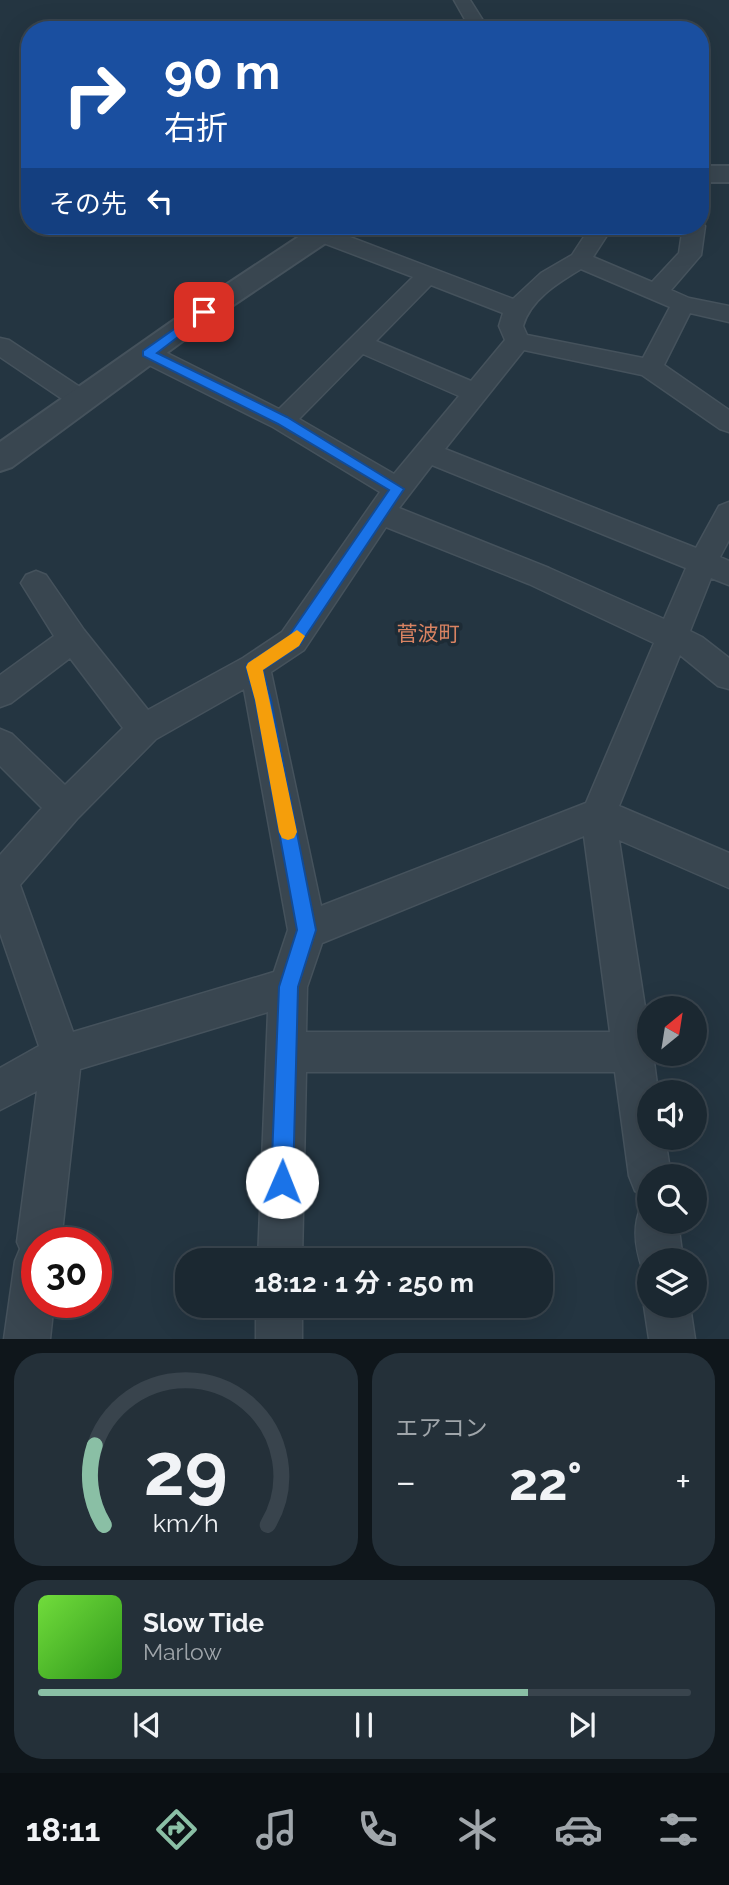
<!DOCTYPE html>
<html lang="ja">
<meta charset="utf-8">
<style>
:root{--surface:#1b2831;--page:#243039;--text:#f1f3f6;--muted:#a0a6ab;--line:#39444d;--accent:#8abfa5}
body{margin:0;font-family:Raleway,"Noto Sans JP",sans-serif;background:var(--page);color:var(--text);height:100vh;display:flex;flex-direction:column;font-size:26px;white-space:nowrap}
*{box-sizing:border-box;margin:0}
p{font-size:23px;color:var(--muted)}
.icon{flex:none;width:38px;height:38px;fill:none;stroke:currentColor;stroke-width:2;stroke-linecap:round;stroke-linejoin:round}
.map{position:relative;height:1339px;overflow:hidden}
.side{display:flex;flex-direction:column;gap:14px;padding:14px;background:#0f161b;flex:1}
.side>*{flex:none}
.hud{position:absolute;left:21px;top:21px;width:688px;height:214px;border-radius:28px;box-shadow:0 7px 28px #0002,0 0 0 2px var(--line);background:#1a4fa0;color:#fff;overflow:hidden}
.needle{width:46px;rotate:30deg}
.tools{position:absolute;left:637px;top:996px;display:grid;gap:14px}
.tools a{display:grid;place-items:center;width:70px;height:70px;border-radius:50%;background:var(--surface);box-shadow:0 7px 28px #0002,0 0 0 2px var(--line);font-size:35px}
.speed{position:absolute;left:21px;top:1227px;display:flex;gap:14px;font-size:35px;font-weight:700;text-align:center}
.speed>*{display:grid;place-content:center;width:91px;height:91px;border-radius:50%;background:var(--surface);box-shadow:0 7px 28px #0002,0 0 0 2px var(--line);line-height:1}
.speed .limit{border:10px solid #d22;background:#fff;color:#111}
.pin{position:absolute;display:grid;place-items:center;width:60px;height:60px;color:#fff;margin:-30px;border-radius:14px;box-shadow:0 4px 10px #0006}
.me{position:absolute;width:77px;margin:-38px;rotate:1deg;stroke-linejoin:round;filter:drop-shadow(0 0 5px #0008)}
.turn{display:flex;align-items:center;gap:24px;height:147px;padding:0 28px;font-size:32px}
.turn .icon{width:91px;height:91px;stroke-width:2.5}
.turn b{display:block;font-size:49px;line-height:60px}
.then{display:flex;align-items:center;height:66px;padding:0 28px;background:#0003;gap:14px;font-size:26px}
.big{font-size:52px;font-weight:700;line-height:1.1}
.side .card{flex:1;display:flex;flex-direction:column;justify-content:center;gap:10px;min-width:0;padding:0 24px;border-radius:28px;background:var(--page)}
.side .dial{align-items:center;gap:0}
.dial svg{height:182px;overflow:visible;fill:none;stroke:var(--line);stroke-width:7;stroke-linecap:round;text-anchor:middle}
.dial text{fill:var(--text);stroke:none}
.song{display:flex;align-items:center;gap:21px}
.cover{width:84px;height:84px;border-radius:10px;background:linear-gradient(135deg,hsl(100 70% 55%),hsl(110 70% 35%))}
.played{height:7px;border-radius:4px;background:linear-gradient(90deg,var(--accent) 75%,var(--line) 75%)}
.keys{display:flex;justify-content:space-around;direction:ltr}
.heat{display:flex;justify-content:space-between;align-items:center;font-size:38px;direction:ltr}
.side .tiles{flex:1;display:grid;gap:14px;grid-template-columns:1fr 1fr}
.card:last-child{grid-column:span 2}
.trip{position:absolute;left:175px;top:1248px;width:378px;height:70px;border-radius:28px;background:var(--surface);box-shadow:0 7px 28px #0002,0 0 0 2px var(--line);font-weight:700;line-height:70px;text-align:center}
.tab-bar{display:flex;height:112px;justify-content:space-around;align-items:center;background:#0b1014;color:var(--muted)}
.tab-bar .icon{width:49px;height:49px}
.tab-bar .current{color:var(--accent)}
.tab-bar b{font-size:32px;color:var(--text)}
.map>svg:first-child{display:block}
</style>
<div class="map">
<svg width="729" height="1339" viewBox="0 0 729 1339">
<rect width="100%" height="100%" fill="#243541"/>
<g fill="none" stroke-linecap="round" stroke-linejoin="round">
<defs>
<path id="minor" d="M454 0H470L489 30H471Z
M700 221 705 226 701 255 671 290 689 298 729 306V322L690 313 664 365 729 410V432L720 429 642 375 524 350 445 449 696 548 719 506 729 502V540L720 557 729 561V585L711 578 690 631 702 637 729 658V689L718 686 680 655 619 806 729 853V888L619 840 649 1033V1054H653L658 1092H649V1138H665L671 1176H649V1197L635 1191 629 1176 615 1072H306L302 1260H258L268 1012 80 1069 61 1242H37V1302H54L50 1339H4L15 1261 20 1249 17 1242 37 1091 0 1110V1068L39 1046 0 933V855L42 808 0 766V729L12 734 65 785 123 728 70 658 11 703 0 707V675L54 636 21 583 26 575 36 571 46 575 84 630 148 710 243 658 282 632 380 492 273 427 139 360 136 354 139 348 148 346 157 348 279 409 413 277 313 239 310 234 313 229H329L513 299 541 273 572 255 591 226H613L593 257 652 282 679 253 683 226H700ZM581 269 670 307 643 358 527 335 523 326C531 299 558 283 581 269ZM431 285 503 313 499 326 505 340 471 381 376 341ZM363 354 459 396 394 474 299 419ZM432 465 686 568 664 619 549 568 399 508ZM386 527 529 584 654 643 586 803 321 906 271 672 304 650ZM244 689 288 930 274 972 73 1032 20 885 77 819 156 739ZM584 836 610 1032H306L307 987 322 943Z
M0 338 9 340 92 395 96 401 92 407 83 410 74 407 0 357Z
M649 1203V1222H678L683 1260H649V1277L645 1276C636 1253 631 1229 641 1207Z
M649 1294V1306H690L695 1339H649L644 1306Z
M256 1306H302V1339H256Z"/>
<path id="tertiary" d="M700 166H729V182H700Z
M315 226H346L342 232 214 318 12 467 0 471V442L194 306Z"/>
</defs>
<use href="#minor" stroke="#45525c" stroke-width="3"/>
<use href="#tertiary" stroke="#45525c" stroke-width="4"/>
<use href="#minor" fill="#394650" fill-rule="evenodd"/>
<use href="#tertiary" fill="#394650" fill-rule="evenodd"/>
</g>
<path fill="#1a73e8" stroke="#114b97" stroke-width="2" d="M204 308 210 312 208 314 157 353 287 417 404 489 299 646 263 670 271 700 316 930 298 987 293 1182 290 1190 282 1193 274 1190 271 1182 279 987 297 930 255 700 246 667 248 663 288 637 389 490 278 424 143 356V351Z"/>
<path fill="#f59e0b" d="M297 630 305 636 299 646 263 670 297 832 294 838 288 840 282 838 279 832 255 700 246 667 248 663Z"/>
<g text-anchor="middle" stroke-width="7" stroke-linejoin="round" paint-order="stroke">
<g font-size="21" fill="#d98362" stroke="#1d2b35">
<text x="428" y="641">菅波町</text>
</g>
</g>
</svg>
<div class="tools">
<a><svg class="needle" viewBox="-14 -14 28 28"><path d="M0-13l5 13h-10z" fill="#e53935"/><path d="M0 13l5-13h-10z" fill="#a0a6ab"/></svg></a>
<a><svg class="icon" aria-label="sound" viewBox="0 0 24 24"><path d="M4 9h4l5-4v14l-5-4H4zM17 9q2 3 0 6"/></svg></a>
<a><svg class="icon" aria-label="search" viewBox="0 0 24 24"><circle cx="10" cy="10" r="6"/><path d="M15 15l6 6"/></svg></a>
<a><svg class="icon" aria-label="layers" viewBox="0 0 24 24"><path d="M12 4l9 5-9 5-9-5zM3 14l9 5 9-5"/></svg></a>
</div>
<div class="speed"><div class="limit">30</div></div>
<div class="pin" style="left:204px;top:312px;background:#d93025"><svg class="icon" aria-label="arrive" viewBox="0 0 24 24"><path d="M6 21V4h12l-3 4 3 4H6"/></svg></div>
<svg class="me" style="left:282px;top:1182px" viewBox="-20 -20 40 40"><circle r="19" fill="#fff"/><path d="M0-13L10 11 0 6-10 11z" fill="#1a73e8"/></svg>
<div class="trip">18:12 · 1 分 · 250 m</div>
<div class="hud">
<div class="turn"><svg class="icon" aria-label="right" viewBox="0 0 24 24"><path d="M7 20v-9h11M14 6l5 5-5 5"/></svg><div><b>90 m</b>右折</div></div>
<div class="then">その先<svg class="icon" aria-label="left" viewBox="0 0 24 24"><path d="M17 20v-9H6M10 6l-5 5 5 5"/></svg></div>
</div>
</div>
<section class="side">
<div class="tiles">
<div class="card dial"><svg viewBox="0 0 100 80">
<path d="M14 69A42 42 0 1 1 86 69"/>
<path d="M14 69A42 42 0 0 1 10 34" stroke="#8abfa5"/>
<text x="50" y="56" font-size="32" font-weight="700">29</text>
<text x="50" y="72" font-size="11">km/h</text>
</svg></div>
<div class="card"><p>エアコン</p>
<div class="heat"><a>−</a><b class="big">22°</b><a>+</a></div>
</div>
<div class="card">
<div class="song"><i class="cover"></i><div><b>Slow Tide</b><p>Marlow</p></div></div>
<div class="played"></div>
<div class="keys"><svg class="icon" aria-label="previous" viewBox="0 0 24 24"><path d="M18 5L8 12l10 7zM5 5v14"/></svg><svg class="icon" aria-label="pause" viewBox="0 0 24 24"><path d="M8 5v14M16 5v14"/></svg><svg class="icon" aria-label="next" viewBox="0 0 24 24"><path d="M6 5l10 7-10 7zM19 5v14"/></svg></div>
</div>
</div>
</section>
<nav class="tab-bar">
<b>18:11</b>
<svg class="icon current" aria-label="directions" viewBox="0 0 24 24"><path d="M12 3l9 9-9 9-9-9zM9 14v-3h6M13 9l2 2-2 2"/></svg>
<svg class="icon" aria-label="music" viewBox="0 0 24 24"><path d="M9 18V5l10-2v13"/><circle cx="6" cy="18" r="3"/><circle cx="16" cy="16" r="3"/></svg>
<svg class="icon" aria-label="phone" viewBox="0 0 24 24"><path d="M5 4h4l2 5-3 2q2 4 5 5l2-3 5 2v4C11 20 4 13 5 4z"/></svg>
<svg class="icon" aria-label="climate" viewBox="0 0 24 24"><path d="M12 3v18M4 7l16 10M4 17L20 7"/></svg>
<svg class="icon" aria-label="car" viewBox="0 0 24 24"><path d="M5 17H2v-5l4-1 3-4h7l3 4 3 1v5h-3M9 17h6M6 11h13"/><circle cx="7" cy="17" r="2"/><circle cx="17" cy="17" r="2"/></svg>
<svg class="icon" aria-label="filters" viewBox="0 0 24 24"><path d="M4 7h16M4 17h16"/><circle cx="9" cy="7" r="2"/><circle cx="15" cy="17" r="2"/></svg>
</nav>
